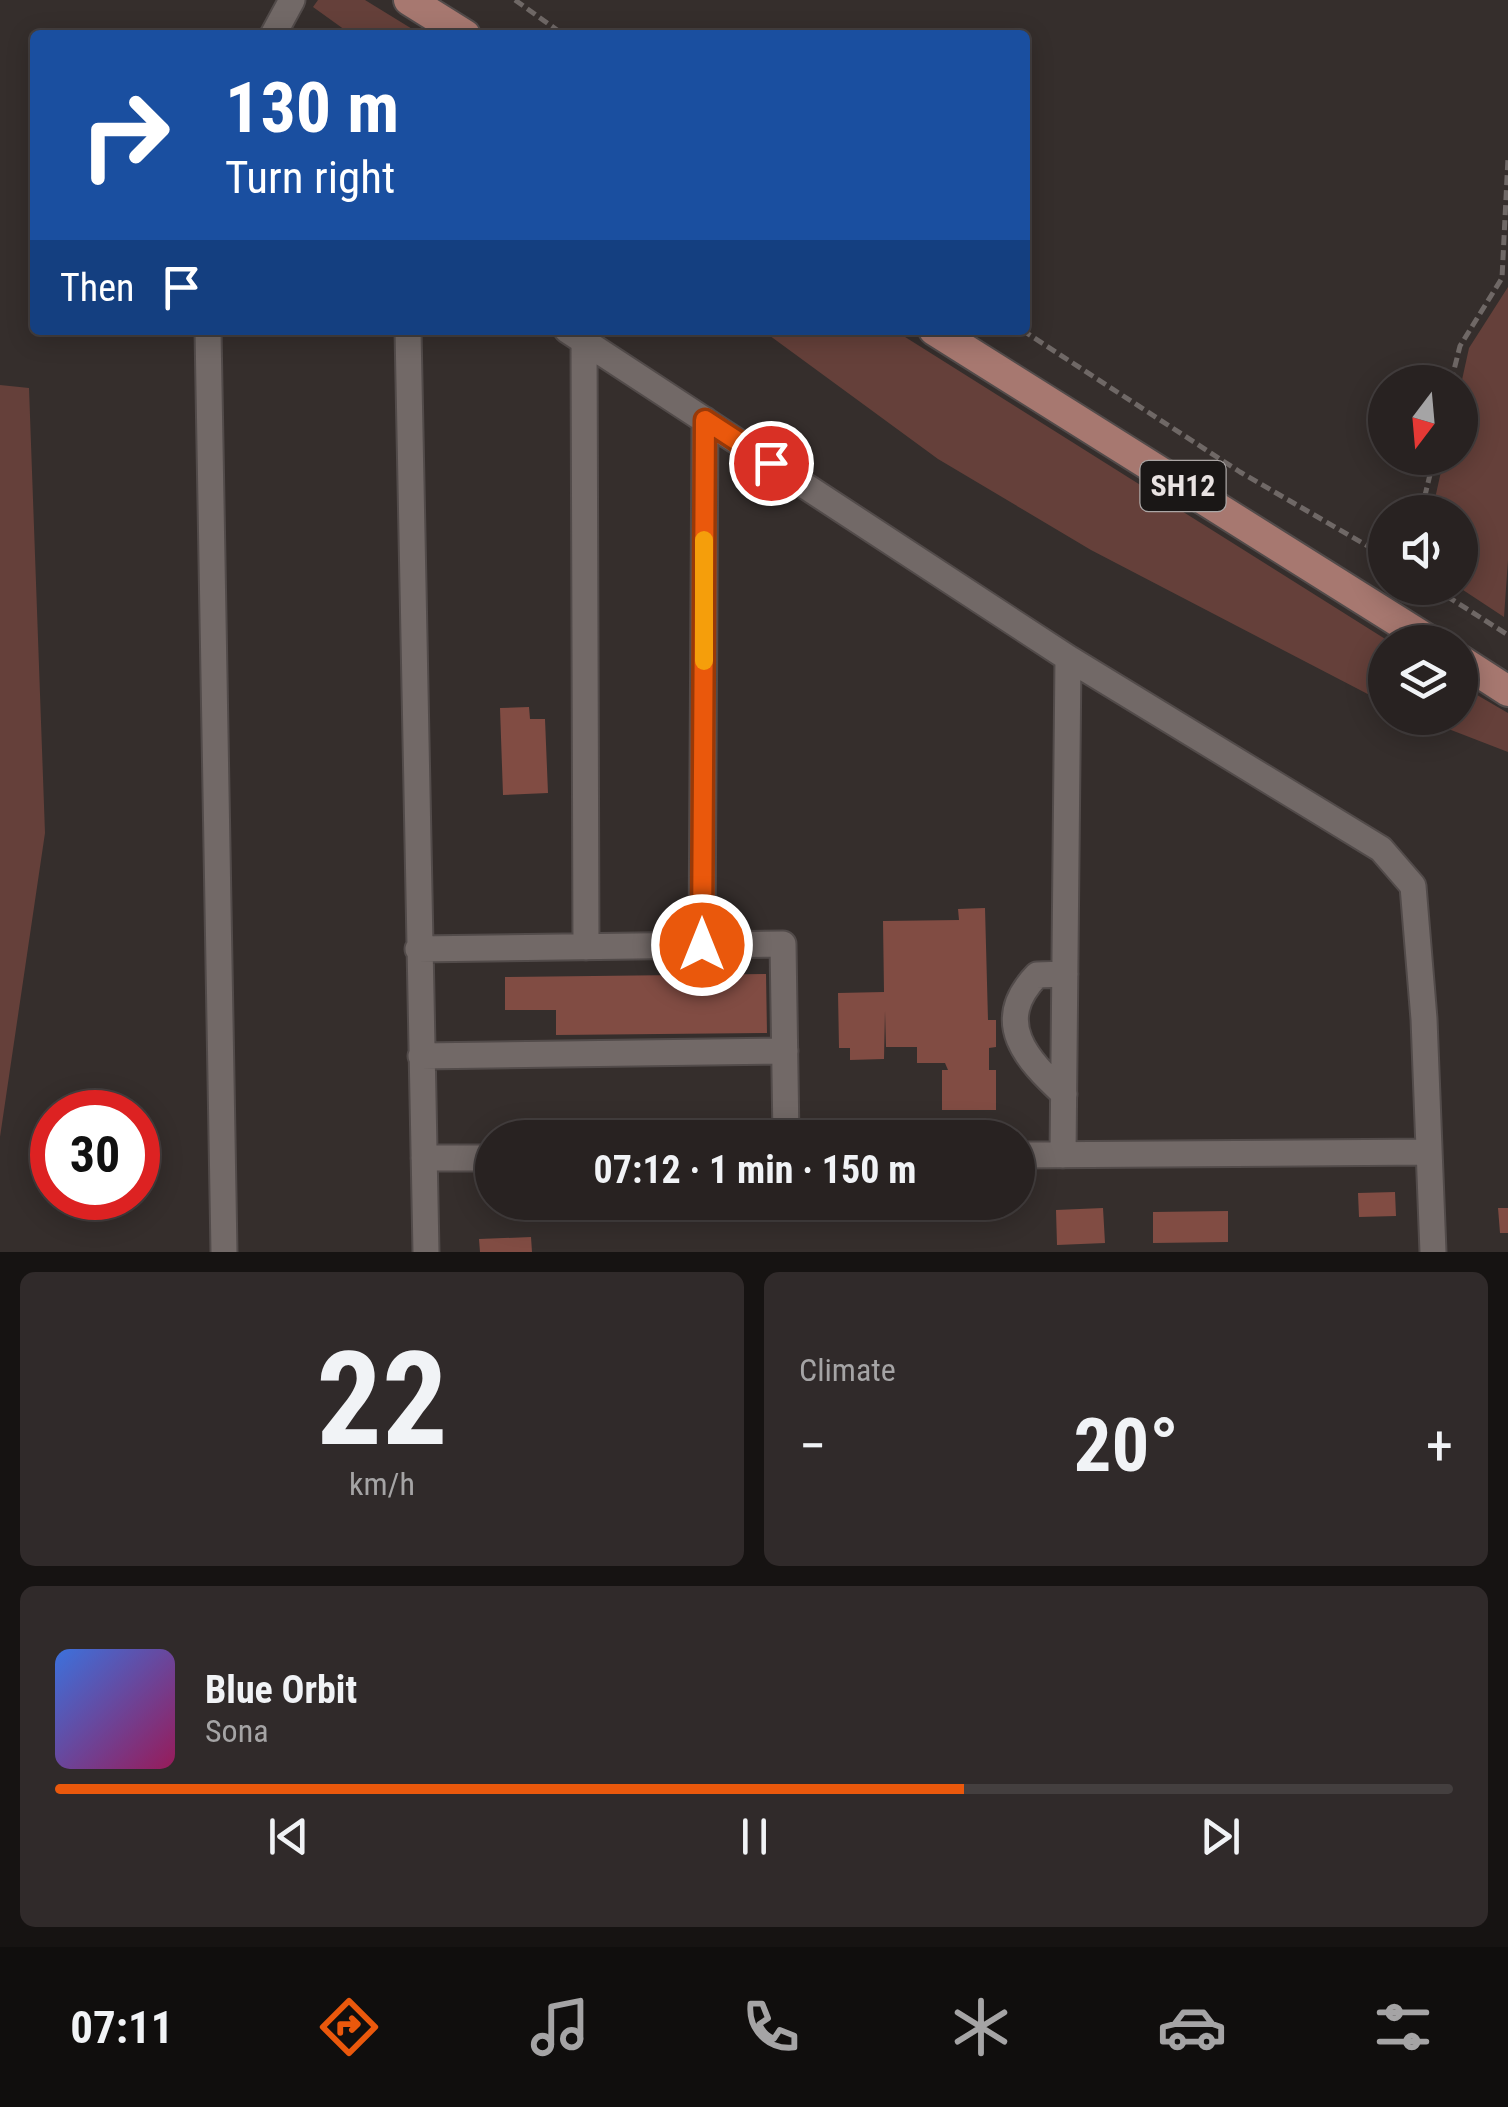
<!DOCTYPE html>
<meta charset="utf-8">
<style>
:root{--surface:#282221;--page:#302a2a;--text:#f1f3f6;--muted:#a5a4a5;--line:#443f3f;--accent:#ea580c}
body{margin:0;font-family:"Roboto Condensed",sans-serif;background:var(--page);color:var(--text);height:100vh;display:flex;flex-direction:column;font-size:38px;white-space:nowrap}
*{box-sizing:border-box;margin:0}
p{font-size:32px;color:var(--muted)}
.icon{flex:none;width:55px;height:55px;fill:none;stroke:currentColor;stroke-width:2;stroke-linecap:round;stroke-linejoin:round}
.map{position:relative;height:1252px;overflow:hidden}
.panel{display:flex;flex-direction:column;gap:20px;padding:20px;background:#161312;flex:1}
.panel>*{flex:none}
.guide{position:absolute;left:30px;top:30px;width:1000px;height:305px;border-radius:10px;box-shadow:0 5px 25px #0003,0 0 0 2px var(--line);background:#1a4fa0;color:#fff;overflow:hidden}
.needle{width:65px;rotate:196deg}
.fabs{position:absolute;left:1368px;top:365px;display:grid;gap:20px}
.fabs a{display:grid;place-items:center;width:110px;height:110px;border-radius:50%;background:var(--surface);box-shadow:0 5px 25px #0003,0 0 0 2px var(--line);font-size:50px}
.speed{position:absolute;left:30px;top:1090px;display:flex;gap:20px;font-size:50px;font-weight:700;text-align:center}
.speed>*{display:grid;place-content:center;width:130px;height:130px;border-radius:50%;background:var(--surface);box-shadow:0 5px 25px #0003,0 0 0 2px var(--line);line-height:1}
.speed .limit{border:15px solid #d22;background:#fff;color:#111}
.pin{position:absolute;display:grid;place-items:center;width:85px;height:85px;color:#fff;margin:-42px;border:5px solid #fff;border-radius:50%;box-shadow:0 2px 10px #0007}
.me{position:absolute;width:110px;margin:-55px;rotate:0deg;stroke-linejoin:round;filter:drop-shadow(0 0 8px #0008)}
.turn{display:flex;align-items:center;gap:35px;height:210px;padding:0 30px;font-size:45px}
.turn .icon{width:130px;height:130px;stroke-width:2.5}
.turn b{display:block;font-size:70px;line-height:85px}
.then{display:flex;align-items:center;height:95px;padding:0 30px;background:#0003;gap:20px;font-size:38px}
.big{font-size:75px;font-weight:700;line-height:1.1}
.panel .card{flex:1;display:flex;flex-direction:column;justify-content:center;gap:15px;min-width:0;padding:0 35px;border-radius:15px;background:var(--page)}
.panel .dial{align-items:center;gap:0}
.dial b{font-size:130px;line-height:1}
.song{display:flex;align-items:center;gap:30px}
.cover{width:120px;height:120px;border-radius:15px;background:linear-gradient(135deg,hsl(220 70% 55%),hsl(330 70% 35%))}
.played{height:10px;border-radius:5px;background:linear-gradient(90deg,var(--accent) 65%,var(--line) 65%)}
.keys{display:flex;justify-content:space-around;direction:ltr}
.heat{display:flex;justify-content:space-between;align-items:center;font-size:55px;direction:ltr}
.panel .tiles{flex:1;display:grid;gap:20px;grid-template-columns:1fr 1fr}
.card:last-child{grid-column:span 2}
.trip{position:absolute;left:475px;top:1120px;width:560px;height:100px;border-radius:50px;background:var(--surface);box-shadow:0 5px 25px #0003,0 0 0 2px var(--line);font-weight:700;line-height:100px;text-align:center}
.tab-bar{display:flex;height:160px;justify-content:space-around;align-items:center;background:#100e0d;color:var(--muted)}
.tab-bar .icon{width:70px;height:70px}
.tab-bar .current{color:var(--accent)}
.tab-bar b{font-size:45px;color:var(--text)}
.map>svg:first-child{display:block}
</style>
<div class="map">
<svg width="1508" height="1252" viewBox="0 0 1508 1252">
<rect width="100%" height="100%" fill="#352e2c"/>
<path fill="#65403a" d="M318 0H365L422 35H352L313 7Z
M1508 287V560L1504 617 1460 588V512H1432L1444 458H1460V389L1469 348Z
M762 330H894L1390 642H1385V703L1091 550 938 459Z
M0 385 29 388 45 833 0 1137Z
M1460 685 1508 713V752L1420 718H1460Z"/>
<path fill="#814c43" d="M529 707 530 719H545L548 793 503 795 500 708Z
M985 908 988 1020H996V1047L989 1048V1070H996V1110H942V1070H948L945 1063H917V1047H886L885 1011 884 1059 850 1060V1048H839L838 993 884 992 883 921 959 920 958 909Z
M766 974 767 1033 556 1035V1010H505V977Z
M1395 1192 1396 1216 1359 1217 1358 1193Z
M1103 1208 1105 1243 1057 1245 1056 1210Z
M1498 1208H1508V1233H1500Z
M1228 1211V1242L1153 1243V1212Z
M531 1237 532 1252H480L479 1239Z"/>
<g fill="none" stroke-linecap="round" stroke-linejoin="round">
<defs>
<path id="minor" d="M273 35 292 0
M208 330 224 1252
M408 330 426 1252
M567 330 1068 658 1381 849 1413 886 1424 1019 1433 1252
M584 341 586 947
M702 945 705 420
M418 949 783 944 786 1138
M421 1056 785 1051
M1064 1094C1027 1060 991 1022 1037 975L1065 974
M1018 1155 1429 1152
M1063 1155 1068 658
M424 1158H492"/>
<path id="primary" d="M409 0 465 35
M934 330 1431 642
M1460 660 1508 691"/>
</defs>
<use href="#minor" stroke="#524b4a" stroke-width="29"/>
<use href="#primary" stroke="#524b4a" stroke-width="34"/>
<path stroke="#6f6866" stroke-width="5" stroke-dasharray="10 5" stroke-linecap="butt" d="M515 0 564 35
M1022 330 1240 472 1385 556
M1451 382 1460 346 1502 278 1508 158
M1421 512 1434 458
M1374 549 1385 546
M1434 588 1508 635"/>
<use href="#minor" stroke="#726967" stroke-width="25"/>
<use href="#primary" stroke="#a77870" stroke-width="30"/>
</g>
<g fill="none" stroke-linecap="round" stroke-linejoin="round">
<defs>
<path id="route" d="M702 945 705 420 771 463"/>
</defs>
<use href="#route" stroke="#983908" stroke-width="25"/>
<use href="#route" stroke="#ea580c" stroke-width="18"/>
<path stroke="#f59e0b" stroke-width="18" d="M704 661V540"/>
</g>
<g text-anchor="middle" stroke-width="10" stroke-linejoin="round" paint-order="stroke">
<rect fill="#1a1716" stroke="#aba6a5" stroke-width="2.5" x="1140.5" y="461" width="85" height="50" rx="8"/>
<g font-size="30" font-weight="bold" fill="#e9e3e2">
<text x="1183" y="496">SH12</text>
</g>
</g>
</svg>
<div class="fabs">
<a><svg class="needle" viewBox="-14 -14 28 28"><path d="M0-13l5 13h-10z" fill="#e53935"/><path d="M0 13l5-13h-10z" fill="#a5a4a5"/></svg></a>
<a><svg class="icon" aria-label="sound" viewBox="0 0 24 24"><path d="M4 9h4l5-4v14l-5-4H4zM17 9q2 3 0 6"/></svg></a>
<a><svg class="icon" aria-label="layers" viewBox="0 0 24 24"><path d="M12 4l9 5-9 5-9-5zM3 14l9 5 9-5"/></svg></a>
</div>
<div class="speed"><div class="limit">30</div></div>
<div class="pin" style="left:771px;top:463px;background:#d93025"><svg class="icon" aria-label="arrive" viewBox="0 0 24 24"><path d="M6 21V4h12l-3 4 3 4H6"/></svg></div>
<svg class="me" style="left:702px;top:945px" viewBox="-20 -20 40 40"><circle r="17" fill="#ea580c" stroke="#fff" stroke-width="3"/><path d="M0-11L8 9 0 5-8 9z" fill="#fff"/></svg>
<div class="trip">07:12 · 1 min · 150 m</div>
<div class="guide">
<div class="turn"><svg class="icon" aria-label="right" viewBox="0 0 24 24"><path d="M7 20v-9h11M14 6l5 5-5 5"/></svg><div><b>130 m</b>Turn right</div></div>
<div class="then">Then<svg class="icon" aria-label="arrive" viewBox="0 0 24 24"><path d="M6 21V4h12l-3 4 3 4H6"/></svg></div>
</div>
</div>
<section class="panel">
<div class="tiles">
<div class="card dial"><b>22</b><p>km/h</p></div>
<div class="card"><p>Climate</p>
<div class="heat"><a>−</a><b class="big">20°</b><a>+</a></div>
</div>
<div class="card">
<div class="song"><i class="cover"></i><div><b>Blue Orbit</b><p>Sona</p></div></div>
<div class="played"></div>
<div class="keys"><svg class="icon" aria-label="previous" viewBox="0 0 24 24"><path d="M18 5L8 12l10 7zM5 5v14"/></svg><svg class="icon" aria-label="pause" viewBox="0 0 24 24"><path d="M8 5v14M16 5v14"/></svg><svg class="icon" aria-label="next" viewBox="0 0 24 24"><path d="M6 5l10 7-10 7zM19 5v14"/></svg></div>
</div>
</div>
</section>
<nav class="tab-bar">
<b>07:11</b>
<svg class="icon current" aria-label="directions" viewBox="0 0 24 24"><path d="M12 3l9 9-9 9-9-9zM9 14v-3h6M13 9l2 2-2 2"/></svg>
<svg class="icon" aria-label="music" viewBox="0 0 24 24"><path d="M9 18V5l10-2v13"/><circle cx="6" cy="18" r="3"/><circle cx="16" cy="16" r="3"/></svg>
<svg class="icon" aria-label="phone" viewBox="0 0 24 24"><path d="M5 4h4l2 5-3 2q2 4 5 5l2-3 5 2v4C11 20 4 13 5 4z"/></svg>
<svg class="icon" aria-label="climate" viewBox="0 0 24 24"><path d="M12 3v18M4 7l16 10M4 17L20 7"/></svg>
<svg class="icon" aria-label="car" viewBox="0 0 24 24"><path d="M5 17H2v-5l4-1 3-4h7l3 4 3 1v5h-3M9 17h6M6 11h13"/><circle cx="7" cy="17" r="2"/><circle cx="17" cy="17" r="2"/></svg>
<svg class="icon" aria-label="filters" viewBox="0 0 24 24"><path d="M4 7h16M4 17h16"/><circle cx="9" cy="7" r="2"/><circle cx="15" cy="17" r="2"/></svg>
</nav>
